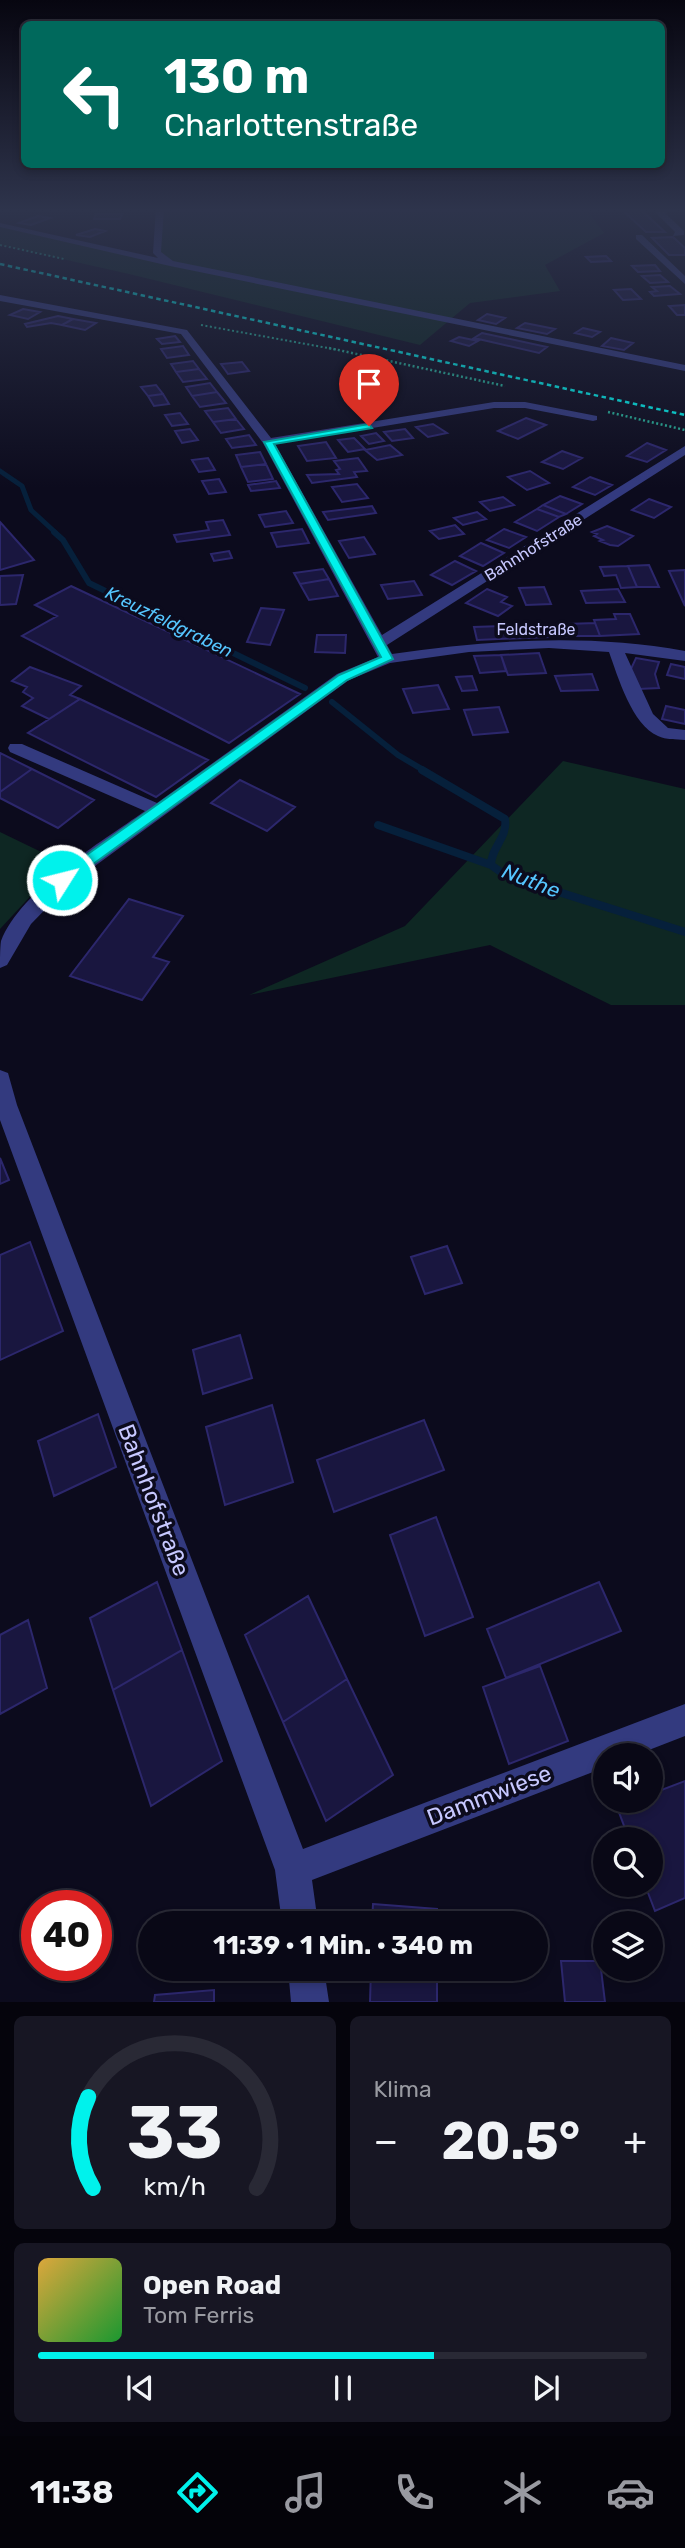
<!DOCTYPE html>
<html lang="de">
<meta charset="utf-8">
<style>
:root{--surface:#090816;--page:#171623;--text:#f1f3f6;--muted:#999aa1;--line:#292935;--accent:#00f2ec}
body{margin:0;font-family:Rubik,sans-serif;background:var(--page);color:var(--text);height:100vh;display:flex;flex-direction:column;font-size:26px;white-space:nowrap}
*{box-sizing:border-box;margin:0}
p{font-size:23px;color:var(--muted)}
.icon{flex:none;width:38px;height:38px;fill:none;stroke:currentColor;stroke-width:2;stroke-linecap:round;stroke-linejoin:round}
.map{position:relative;height:2002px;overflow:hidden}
.panel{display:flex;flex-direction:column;gap:14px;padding:14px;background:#05040c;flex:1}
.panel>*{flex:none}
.banner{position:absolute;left:21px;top:21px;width:644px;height:147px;border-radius:10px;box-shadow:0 4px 10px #0003,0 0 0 2px var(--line);background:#00695c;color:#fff;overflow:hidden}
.controls{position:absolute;left:593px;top:1743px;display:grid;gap:14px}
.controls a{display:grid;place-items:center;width:70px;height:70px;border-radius:50%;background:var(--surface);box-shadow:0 4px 10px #0003,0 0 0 2px var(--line);font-size:35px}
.speed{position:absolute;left:21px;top:1890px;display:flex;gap:14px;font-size:35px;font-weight:700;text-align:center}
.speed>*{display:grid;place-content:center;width:91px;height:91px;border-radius:50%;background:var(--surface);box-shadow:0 4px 10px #0003,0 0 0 2px var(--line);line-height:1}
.speed .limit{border:10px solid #d22;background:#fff;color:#111}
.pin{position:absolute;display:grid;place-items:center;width:60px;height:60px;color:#fff;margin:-72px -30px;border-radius:50% 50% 50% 0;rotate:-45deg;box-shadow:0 0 7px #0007}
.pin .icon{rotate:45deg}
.me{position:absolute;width:77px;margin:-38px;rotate:54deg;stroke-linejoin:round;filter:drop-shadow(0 0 5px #0008)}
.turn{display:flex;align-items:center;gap:24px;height:147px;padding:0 28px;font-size:32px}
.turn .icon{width:91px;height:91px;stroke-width:2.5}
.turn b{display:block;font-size:49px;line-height:60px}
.big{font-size:52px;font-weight:700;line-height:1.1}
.panel .card{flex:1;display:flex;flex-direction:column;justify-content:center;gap:10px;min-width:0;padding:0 24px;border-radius:10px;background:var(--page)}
.panel .dial{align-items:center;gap:0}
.dial svg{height:182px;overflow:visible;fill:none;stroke:var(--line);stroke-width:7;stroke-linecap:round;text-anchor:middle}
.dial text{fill:var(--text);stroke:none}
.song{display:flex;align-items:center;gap:21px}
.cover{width:84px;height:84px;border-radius:10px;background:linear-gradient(135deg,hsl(40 70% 55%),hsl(130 70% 35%))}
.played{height:7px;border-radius:4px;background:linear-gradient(90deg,var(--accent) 65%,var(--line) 65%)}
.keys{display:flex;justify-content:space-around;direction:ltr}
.heat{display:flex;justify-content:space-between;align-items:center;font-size:38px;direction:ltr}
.panel .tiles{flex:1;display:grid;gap:14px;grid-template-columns:1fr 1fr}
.card:last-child{grid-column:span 2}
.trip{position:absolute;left:138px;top:1911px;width:410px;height:70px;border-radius:35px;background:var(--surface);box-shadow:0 4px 10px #0003,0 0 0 2px var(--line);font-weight:700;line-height:70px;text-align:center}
.tabs{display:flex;height:112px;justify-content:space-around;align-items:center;background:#040309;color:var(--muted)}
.tabs .icon{width:49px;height:49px}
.tabs .current{color:var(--accent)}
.tabs b{font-size:32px;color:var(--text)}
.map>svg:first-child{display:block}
</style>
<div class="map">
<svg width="685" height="2002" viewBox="0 0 685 2002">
<rect width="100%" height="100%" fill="#0c0b1d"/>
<path fill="#0e2723" d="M160 208H585L604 233 545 265 560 291 470 303 420 345 129 274 0 245V225L168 263 157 253Z
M563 761 685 789V1005H611L490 945 249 995 405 926Z
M0 832 62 862 0 929Z"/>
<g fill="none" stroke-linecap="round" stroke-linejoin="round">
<path stroke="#06203b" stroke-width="5" d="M0 471 22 486 31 510 56 533"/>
<path stroke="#06203b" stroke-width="6" d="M54 532 63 540 89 583 305 688
M332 702 398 755 425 771"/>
<path stroke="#06203b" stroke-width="8" d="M422 770 505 819C508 838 491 847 491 865
M378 825 491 865 505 875 685 932"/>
</g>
<path fill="#19163f" stroke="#2c276c" stroke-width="2" d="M620 208H639L665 232H646Z
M96 214H122L120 219H94Z
M38 216 50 218 31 225 19 223Z
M95 229 105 231 90 237 76 235Z
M673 237 685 248V255H669L652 238Z
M606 256 611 261 591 262 586 257Z
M655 265 660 271 638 272 632 266Z
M660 275 668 282 650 283 642 276Z
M670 286 680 294 654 296 650 292 657 291 652 287Z
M631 289 641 299 623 300 614 290Z
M685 305V315H677L669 306Z
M23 309 40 312 28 319 10 315Z
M487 314 505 318 496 324 478 320Z
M58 316 73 319 62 325 51 323 27 327 25 324Z
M73 319 96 323 85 330 62 325Z
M525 323 555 329 547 334 517 328Z
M583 328 600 332 592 337 575 333Z
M482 333 547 347 539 353 474 338Z
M175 336 180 342 162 344 157 339Z
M459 337 478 341 469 346 451 341Z
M611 338 633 343 624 350 602 346Z
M183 346 189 355 167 358 161 349Z
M193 361 199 369 176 372 171 364Z
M242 362 249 371 228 374 221 364Z
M199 369 207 379 183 382 176 372Z
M210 383 217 392 192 396 186 387Z
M156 385 163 394 148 396 141 387Z
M217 392 226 403 200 407 192 396Z
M163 394 169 404 154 406 148 396Z
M228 408 236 419 213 422 205 411Z
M180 413 188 424 172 426 165 415Z
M526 418 546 425 518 439 498 431Z
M236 419 244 429 221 433 213 422Z
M433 424 447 433 428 437 416 427Z
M190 429 198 440 182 443 175 431Z
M405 429 413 438 392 441 384 432Z
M376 433 384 441 369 444 361 436Z
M249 435 256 445 232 448 226 439Z
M354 438 365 449 348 452 338 440Z
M326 442 336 458 307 461 298 446Z
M647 443 666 450 647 462 627 456Z
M390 445 402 455 377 460 365 450Z
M562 451 582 458 563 469 542 462Z
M260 452 266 464 241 467 236 455Z
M208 458 215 470 199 472 192 460Z
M358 458 367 471 354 472 357 477 312 483 307 475 339 474 336 470 340 469 334 461Z
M266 464 273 479 248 482 241 467Z
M530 471 549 483 527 490 508 477Z
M590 477 612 485 595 495 573 487Z
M219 479 226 492 209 494 202 481Z
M276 481 280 488 251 491 248 485Z
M357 484 368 498 342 502 332 487Z
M560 496 582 504 566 514 543 505Z
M503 497 514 505 490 511 480 502Z
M649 499 671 507 654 518 632 510Z
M543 505 566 514 559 517 537 509Z
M372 506 376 513 328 520 323 512Z
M537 509 559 517 537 531 515 522Z
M286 511 293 523 265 527 259 515Z
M477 512 486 519 463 525 454 518Z
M223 520 230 535 177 542 174 535 209 530 206 522Z
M0 522 34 560 0 570Z
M455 525 464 534 439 539 430 531Z
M607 526 633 536 618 546 610 545 600 541 603 540 594 536 597 534 592 532Z
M302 529 309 543 277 547 271 533Z
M504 529 526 537 509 548 487 540Z
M364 537 375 554 349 558 339 541Z
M481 543 504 553 483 566 460 556Z
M229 551 232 558 214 561 211 554Z
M455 561 476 571 452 585 431 575Z
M649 565 659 587H637L628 566Z
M628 566 637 587 621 588 616 575 604 576 600 567Z
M323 569 329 579 300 584 294 573Z
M685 570V606L669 571Z
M23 575 16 604 0 605V576Z
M329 579 338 596 309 600 300 584Z
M414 581 422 595 388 599 381 585Z
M71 586 300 694 229 743 22 636 57 616 35 605Z
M544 587 551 604 526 605 519 588Z
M487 589 507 597 501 602 512 606 498 616 466 603Z
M618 589 625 602 586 603 581 591Z
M261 608 284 610 270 645 247 642Z
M614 614H630L639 634 600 636 594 620 616 619Z
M595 623 600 636H572L567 624Z
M567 624 572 636 477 640 474 627Z
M317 635H346L345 653 315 652Z
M539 653 546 673 508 675 501 655Z
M501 655 506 671 480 673 474 656Z
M636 658 659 662 655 674 659 688 638 689 630 671Z
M671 664 685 667V679L667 675Z
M30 667 81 686 70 695 80 699 49 719 22 706 33 698 23 692 27 687 12 681Z
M592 674 598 690 561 691 555 676Z
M472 676 477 690 462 691 456 677Z
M438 685 449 709 413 713 403 689Z
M80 699 208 760 156 797 28 733Z
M666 706 685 710V724L662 719Z
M499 707 508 732 473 735 464 710Z
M0 753 32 769 0 792Z
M32 769 94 800 58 828 0 798V792Z
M240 780 295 807 267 831 211 803Z
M129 899 183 916 153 957 169 962 142 1000 70 976Z
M0 1158 9 1180 0 1184Z
M30 1242 63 1331 0 1360V1255Z
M447 1246 462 1283 425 1294 411 1257Z
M240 1335 252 1378 203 1394 193 1350Z
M272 1405 293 1482 225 1505 206 1427Z
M98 1414 116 1467 54 1496 38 1441Z
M424 1420 444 1470 334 1512 317 1460Z
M436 1517 473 1617 425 1636 390 1535Z
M157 1582 182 1650 113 1690 90 1618Z
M599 1582 621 1631 506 1678 487 1629Z
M308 1596 347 1679 283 1722 245 1635Z
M28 1620 47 1688 0 1714V1635Z
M182 1650 222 1761 151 1806 113 1690Z
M540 1666 568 1741 509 1764 483 1687Z
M347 1679 393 1775 326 1821 283 1722Z
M685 1781V1898L655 1911 645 1885H651V1839H629L617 1807 634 1801H651V1794Z
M373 1904 437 1909V1923H372Z
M561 1961H600L605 2002H565Z
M371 1969H437V2002H370Z
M214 1990V2002H154L155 1995Z"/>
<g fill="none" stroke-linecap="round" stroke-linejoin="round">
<path stroke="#27b399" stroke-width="2" stroke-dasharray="2 2.5" stroke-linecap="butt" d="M0 245 64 259
M201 325 339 350"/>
<path stroke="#27b399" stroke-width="2.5" stroke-dasharray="2 2.5" stroke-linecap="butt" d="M329 348 505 386
M608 412 685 430"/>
<path fill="#333a7f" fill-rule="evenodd" d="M156 208H164L161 252 173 261 685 365V371L170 266 0 227V223L158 258 153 253Z
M668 208H685L665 213 684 231V235L673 236 675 232 655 212Z
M636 235H642L685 276V284L636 239Z
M0 295 187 330 271 438 494 402H525L597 416V420L593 421 525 408H494L275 444 382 635 685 446V455L387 645 392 654C489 640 587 633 685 651V661L625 653 653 714 668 728 685 730V740C676 739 666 740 658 736 632 725 618 677 609 652L549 648 469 652 390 663 349 680 69 885 31 924 7 965 0 968C0 959 0 948 1 941 22 889 100 843 145 811L10 752 8 748 10 744H22L157 803 337 674 378 657 263 443 181 334 0 301Z
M0 1070 8 1073 17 1105 303 1849 685 1704V1736L636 1755H606V1767L312 1880 318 1923H282L275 1870 0 1120Z
M288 1969H324L329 2002H291Z"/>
<path stroke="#00f2ec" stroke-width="2.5" stroke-dasharray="4.5 3.5" stroke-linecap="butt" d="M0 264 685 415"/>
</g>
<linearGradient id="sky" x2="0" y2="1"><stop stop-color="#070610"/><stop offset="0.43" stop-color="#2e344c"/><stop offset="1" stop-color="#2e344c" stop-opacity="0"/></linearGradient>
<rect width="685" height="488" fill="url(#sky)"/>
<path fill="#00f2ec" stroke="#009d99" stroke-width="2" d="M369 424 372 428 274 444 393 659 347 680 67 883H57L55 880 57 876 339 675 381 657 264 442Z"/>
<g text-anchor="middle" stroke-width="7" stroke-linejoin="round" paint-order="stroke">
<g font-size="16" fill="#c7c8ff" stroke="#0c0b1d">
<text transform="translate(533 547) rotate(-32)" y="6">Bahnhofstraße</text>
<text x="536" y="635">Feldstraße</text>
</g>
<g font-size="18" font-style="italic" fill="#55c6ff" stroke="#0c0b1d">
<text transform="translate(169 622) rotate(26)" y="6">Kreuzfeldgraben</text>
</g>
<g font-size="21" font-style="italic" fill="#55c6ff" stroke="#0c0b1d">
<text transform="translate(531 881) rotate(21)" y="7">Nuthe</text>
</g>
<g font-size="23" fill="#c7c8ff" stroke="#0c0b1d">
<text transform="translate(154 1500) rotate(69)" y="8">Bahnhofstraße</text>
<text transform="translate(489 1795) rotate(-21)" y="8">Dammwiese</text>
</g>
</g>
</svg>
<div class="controls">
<a><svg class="icon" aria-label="sound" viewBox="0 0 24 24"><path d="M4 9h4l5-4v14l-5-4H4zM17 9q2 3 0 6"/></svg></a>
<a><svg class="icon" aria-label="search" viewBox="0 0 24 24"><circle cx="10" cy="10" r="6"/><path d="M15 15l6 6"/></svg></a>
<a><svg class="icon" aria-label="layers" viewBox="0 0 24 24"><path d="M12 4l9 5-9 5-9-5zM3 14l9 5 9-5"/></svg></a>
</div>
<div class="speed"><div class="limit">40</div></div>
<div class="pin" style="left:369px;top:426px;background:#d93025"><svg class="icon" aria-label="arrive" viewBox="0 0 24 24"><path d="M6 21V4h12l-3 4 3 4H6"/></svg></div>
<svg class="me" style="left:62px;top:880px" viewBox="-20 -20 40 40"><circle r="17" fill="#00f2ec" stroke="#fff" stroke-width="3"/><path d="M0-11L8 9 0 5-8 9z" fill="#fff"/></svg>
<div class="trip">11:39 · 1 Min. · 340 m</div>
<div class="banner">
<div class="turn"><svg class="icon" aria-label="left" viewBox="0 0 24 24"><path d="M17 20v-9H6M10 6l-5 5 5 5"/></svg><div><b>130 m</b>Charlottenstraße</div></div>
</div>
</div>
<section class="panel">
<div class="tiles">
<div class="card dial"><svg viewBox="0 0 100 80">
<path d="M14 69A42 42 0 1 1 86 69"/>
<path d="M14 69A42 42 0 0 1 12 29" stroke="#00f2ec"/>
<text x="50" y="56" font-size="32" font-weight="700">33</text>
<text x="50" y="72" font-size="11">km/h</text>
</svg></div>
<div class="card"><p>Klima</p>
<div class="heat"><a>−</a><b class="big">20.5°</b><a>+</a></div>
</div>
<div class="card">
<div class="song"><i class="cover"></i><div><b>Open Road</b><p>Tom Ferris</p></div></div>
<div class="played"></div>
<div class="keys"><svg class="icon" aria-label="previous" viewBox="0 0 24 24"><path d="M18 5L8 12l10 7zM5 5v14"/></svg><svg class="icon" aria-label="pause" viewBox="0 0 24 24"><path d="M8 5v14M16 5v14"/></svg><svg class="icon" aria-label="next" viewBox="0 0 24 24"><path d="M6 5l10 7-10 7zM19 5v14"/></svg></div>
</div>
</div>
</section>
<nav class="tabs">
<b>11:38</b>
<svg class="icon current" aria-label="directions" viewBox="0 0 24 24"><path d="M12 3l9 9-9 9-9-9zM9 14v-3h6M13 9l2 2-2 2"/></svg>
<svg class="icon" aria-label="music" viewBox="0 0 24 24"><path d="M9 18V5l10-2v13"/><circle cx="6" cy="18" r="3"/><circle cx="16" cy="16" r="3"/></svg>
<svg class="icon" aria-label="phone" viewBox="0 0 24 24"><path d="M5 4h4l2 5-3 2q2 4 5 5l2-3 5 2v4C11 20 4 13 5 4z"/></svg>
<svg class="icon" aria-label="climate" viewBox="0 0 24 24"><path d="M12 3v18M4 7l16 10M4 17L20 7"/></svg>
<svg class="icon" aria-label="car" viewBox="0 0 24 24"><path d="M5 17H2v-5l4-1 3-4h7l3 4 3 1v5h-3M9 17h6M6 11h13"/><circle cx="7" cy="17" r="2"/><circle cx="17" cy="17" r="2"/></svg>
</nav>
